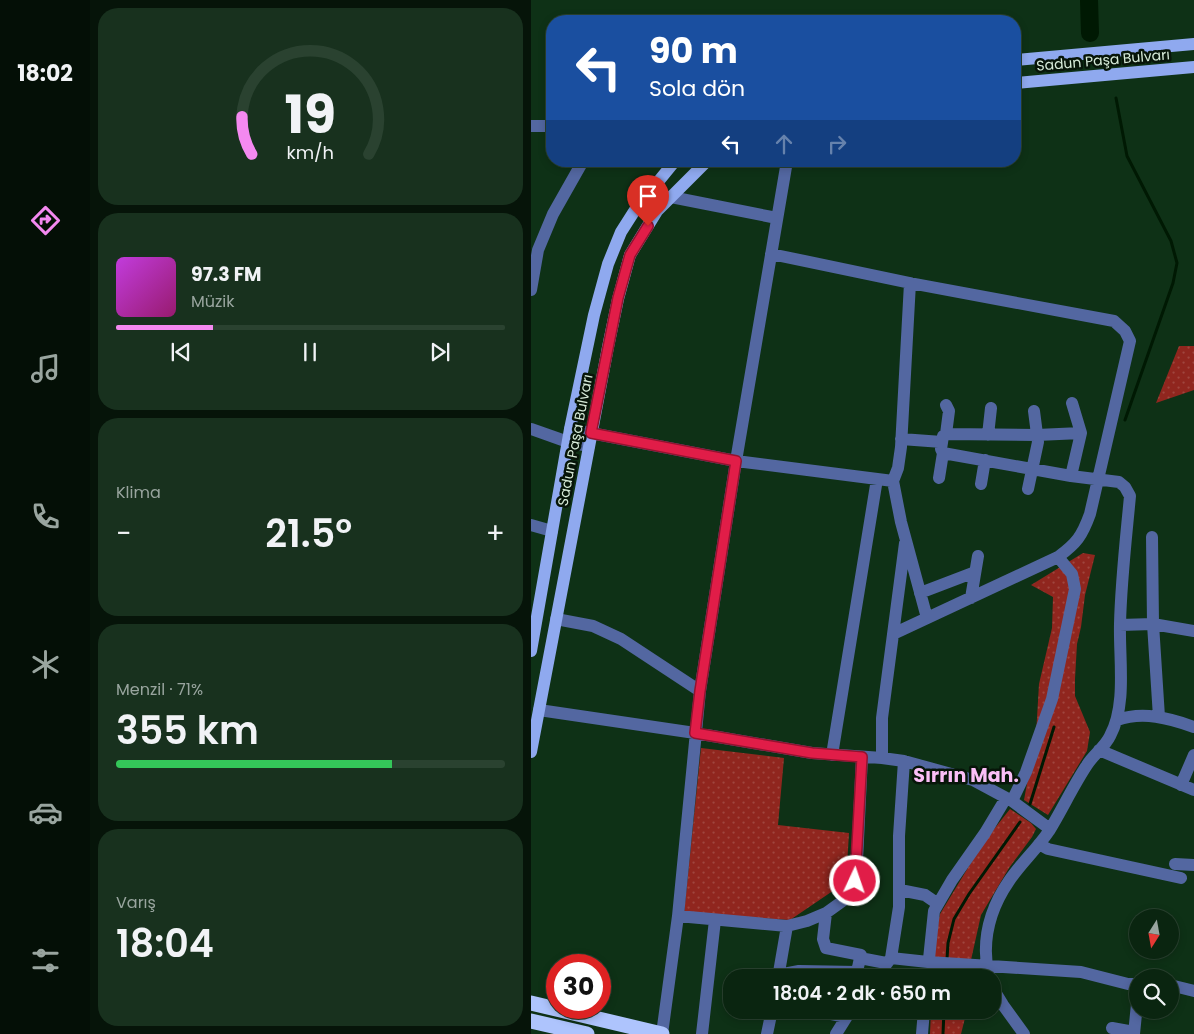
<!DOCTYPE html>
<html lang="tr">
<meta charset="utf-8">
<style>
:root{--surface:#0a2510;--page:#18311e;--text:#f1f3f6;--muted:#99a59f;--line:#2a4230;--accent:#f489f0}
body{margin:0;font-family:Poppins,sans-serif;background:var(--page);color:var(--text);height:100vh;display:flex;flex-direction:column;font-size:19px;white-space:nowrap}
*{box-sizing:border-box;margin:0}
p{font-size:16px;color:var(--muted)}
.icon{flex:none;width:28px;height:28px;fill:none;stroke:currentColor;stroke-width:2;stroke-linecap:round;stroke-linejoin:round}
.map{position:relative;flex:1;overflow:hidden}
.details{display:flex;flex-direction:column;gap:8px;padding:8px;background:#061409;width:441px}
.details>*{flex:none}
.banner{position:absolute;left:15px;top:15px;width:475px;height:152px;border-radius:20px;box-shadow:0 2px 8px #0003,0 0 0 1px var(--line);background:#1a4fa0;color:#fff;overflow:hidden}
.needle{width:32px;rotate:191deg}
.tools{position:absolute;left:598px;top:909px;display:grid;gap:10px}
.tools a{display:grid;place-items:center;width:50px;height:50px;border-radius:50%;background:var(--surface);box-shadow:0 2px 8px #0003,0 0 0 1px var(--line);font-size:25px}
.speed{position:absolute;left:15px;top:954px;display:flex;gap:10px;font-size:25px;font-weight:700;text-align:center}
.speed>*{display:grid;place-content:center;width:65px;height:65px;border-radius:50%;background:var(--surface);box-shadow:0 2px 8px #0003,0 0 0 1px var(--line);line-height:1}
.speed .limit{border:8px solid #d22;background:#fff;color:#111}
.pin{position:absolute;display:grid;place-items:center;width:42px;height:42px;color:#fff;margin:-51px -21px;border-radius:50% 50% 50% 0;rotate:-45deg;box-shadow:0 0 5px #0007}
.pin .icon{rotate:45deg}
.me{position:absolute;width:55px;margin:-28px;rotate:3deg;stroke-linejoin:round;filter:drop-shadow(0 0 4px #0008)}
.turn{display:flex;align-items:center;gap:18px;height:105px;padding:0 20px;font-size:22px}
.turn .icon{width:65px;height:65px;stroke-width:2.5}
.turn b{display:block;font-size:35px;line-height:42px}
.lanes{display:flex;align-items:center;height:48px;padding:0 20px;background:#0003;justify-content:center;gap:25px;direction:ltr}
.lanes .off{opacity:.35}
.big{font-size:38px;font-weight:600;line-height:1.1}
.details .card{flex:1;display:flex;flex-direction:column;justify-content:center;gap:8px;min-width:0;padding:0 18px;border-radius:20px;background:var(--page)}
.details .dial{align-items:center;gap:0}
.dial svg{height:130px;overflow:visible;fill:none;stroke:var(--line);stroke-width:7;stroke-linecap:round;text-anchor:middle}
.dial text{fill:var(--text);stroke:none}
.song{display:flex;align-items:center;gap:15px}
.cover{width:60px;height:60px;border-radius:8px;background:linear-gradient(135deg,hsl(290 70% 55%),hsl(320 70% 35%))}
.played{height:5px;border-radius:2px;background:linear-gradient(90deg,var(--accent) 25%,var(--line) 25%)}
.keys{display:flex;justify-content:space-around;direction:ltr}
.heat{display:flex;justify-content:space-between;align-items:center;font-size:28px;direction:ltr}
.charge{height:8px;border-radius:4px;background:linear-gradient(90deg,#34c759 71%,var(--line) 0)}
.trip{position:absolute;left:192px;top:969px;width:278px;height:50px;border-radius:20px;background:var(--surface);box-shadow:0 2px 8px #0003,0 0 0 1px var(--line);font-weight:600;line-height:50px;text-align:center}
main{display:flex;flex:1;min-height:0}
.tabs{display:flex;flex-direction:column;width:90px;justify-content:space-around;align-items:center;background:#040f06;color:var(--muted)}
.tabs .icon{width:35px;height:35px}
.tabs .active{color:var(--accent)}
.tabs b{font-size:22px;color:var(--text)}
.map>svg:first-child{display:block}
</style>
<main>
<nav class="tabs">
<b>18:02</b>
<svg class="icon active" aria-label="directions" viewBox="0 0 24 24"><path d="M12 3l9 9-9 9-9-9zM9 14v-3h6M13 9l2 2-2 2"/></svg>
<svg class="icon" aria-label="music" viewBox="0 0 24 24"><path d="M9 18V5l10-2v13"/><circle cx="6" cy="18" r="3"/><circle cx="16" cy="16" r="3"/></svg>
<svg class="icon" aria-label="phone" viewBox="0 0 24 24"><path d="M5 4h4l2 5-3 2q2 4 5 5l2-3 5 2v4C11 20 4 13 5 4z"/></svg>
<svg class="icon" aria-label="climate" viewBox="0 0 24 24"><path d="M12 3v18M4 7l16 10M4 17L20 7"/></svg>
<svg class="icon" aria-label="car" viewBox="0 0 24 24"><path d="M5 17H2v-5l4-1 3-4h7l3 4 3 1v5h-3M9 17h6M6 11h13"/><circle cx="7" cy="17" r="2"/><circle cx="17" cy="17" r="2"/></svg>
<svg class="icon" aria-label="filters" viewBox="0 0 24 24"><path d="M4 7h16M4 17h16"/><circle cx="9" cy="7" r="2"/><circle cx="15" cy="17" r="2"/></svg>
</nav>
<section class="details">
<div class="card dial"><svg viewBox="0 0 100 80">
<path d="M14 69A42 42 0 1 1 86 69"/>
<path d="M14 69A42 42 0 0 1 8 46" stroke="#f489f0"/>
<text x="50" y="56" font-size="32" font-weight="700">19</text>
<text x="50" y="72" font-size="11">km/h</text>
</svg></div>
<div class="card">
<div class="song"><i class="cover"></i><div><b>97.3 FM</b><p>Müzik</p></div></div>
<div class="played"></div>
<div class="keys"><svg class="icon" aria-label="previous" viewBox="0 0 24 24"><path d="M18 5L8 12l10 7zM5 5v14"/></svg><svg class="icon" aria-label="pause" viewBox="0 0 24 24"><path d="M8 5v14M16 5v14"/></svg><svg class="icon" aria-label="next" viewBox="0 0 24 24"><path d="M6 5l10 7-10 7zM19 5v14"/></svg></div>
</div>
<div class="card"><p>Klima</p>
<div class="heat"><a>−</a><b class="big">21.5°</b><a>+</a></div>
</div>
<div class="card"><p>Menzil · 71%</p><b class="big">355 km</b><div class="charge"></div></div>
<div class="card"><p>Varış</p><b class="big">18:04</b></div>
</section>
<div class="map">
<svg width="663" height="1034" viewBox="0 0 663 1034">
<defs>
<pattern id="grass-dots" width="8" height="8" patternUnits="userSpaceOnUse" patternTransform="scale(1.25)"><rect width="8" height="8" fill="#90261e"/><path d="M2 2h.1M6 6h.1" fill="none" stroke="#9f463e" stroke-width="1.8" stroke-linecap="round"/></pattern>
</defs>
<rect width="100%" height="100%" fill="#0e3116"/>
<path fill="url(#grass-dots)" d="M648 346H663V390L625 403Z
M552 553 564 555 554 595 550 627 546 644 544 679V696L559 732 556 751 517 815 493 800 505 735 508 684 521 628 522 597 500 585Z
M170 748 253 758 247 825 318 833 315 882 259 920 153 913Z
M479 809 500 823 505 829 501 837 478 868 450 915 440 960 441 977 401 978 405 934 409 914 452 843Z
M400 1010H436L430 1034H399Z"/>
<g fill="none" stroke-linecap="round" stroke-linejoin="round">
<path stroke="#001903" stroke-width="3" d="M585 98 596 156 640 241 646 263 642 283 594 420
M499 804 523 727
M416 959 417 943 423 919 438 894 489 822
M415 978V966
M412 1034 413 1010"/>
<path stroke="#001903" stroke-width="18" d="M558 0 559 33"/>
<path stroke="#5367a1" stroke-width="12" d="M0 126H21
M140 197 246 218
M240 254 379 283 583 321 594 331 599 341 559 514C551 536 546 543 527 557L362 634
M379 283 370 447 367 468 362 481 370 522 396 618
M0 290 7 250 22 214 52 161
M0 429 37 442 58 446
M39 429 205 461 362 481
M415 434 418 411 415 405
M457 435 460 408
M370 439 411 442
M540 476 550 433 541 403
M408 478 412 453
M450 484 454 460
M497 489 507 442 503 411
M0 525 21 531
M621 537 622 624 628 717
M389 593 444 572
M440 598 447 556
M25 619 62 626 90 639 169 691
M589 625 622 624 663 631
M8 710 164 733 281 753 351 758 373 761 442 780 481 801 519 829
M586 720C612 711 638 718 663 727
M568 750 663 790
M301 755 346 479
M351 758V718L374 543
M650 785 663 755
M481 801 495 772 521 699 544 589 541 574 527 557
M508 844 517 849 650 878
M644 864 663 865
M369 890 394 895 407 904
M295 913 292 939 295 948 330 955 329 958
M147 916 256 926 276 921 295 913 320 895 325 881 331 757
M360 958 397 962 550 972 597 984H606
M247 975 268 971 326 972 329 958 355 963
M247 978 256 926
M345 978 360 958 368 907V836L373 761
M396 978 403 911 421 880 454 833 475 798
M458 978C450 943 458 910 478 881 490 863 506 849 518 831 531 810 542 786 556 765 562 755 574 747 579 736 596 705 588 659 589 624 590 581 595 539 599 496L594 487 588 482 540 476 412 453 410 449 412 436 415 434 506 435 550 433
M639 985 663 991
M461 987 472 1005 493 1034
M286 1011 315 1017
M581 1028 603 1032
M131 1034 147 916 169 691 205 461 256 161
M171 1034 184 920
M236 1034 241 1010
M305 1034 320 1010
M391 1034 393 1010
M603 1034 606 1004"/>
<path stroke="#8fa9ef" stroke-width="12" d="M484 60 663 44
M484 83 663 67
M0 651 39 429 63 315 77 264 90 232 104 210 144 161
M0 752 77 347 87 299 99 255 126 211 176 161"/>
<path stroke="#aec4fd" stroke-width="15" d="M0 1003 131 1034
M0 1021 56 1034"/>
</g>
<g fill="none" stroke-linecap="round" stroke-linejoin="round">
<defs>
<path id="route" d="M117 226 99 255 87 298 60 433 205 461 169 691 164 733 281 753 331 757 324 881"/>
</defs>
<use href="#route" stroke="#92132f" stroke-width="12"/>
<use href="#route" stroke="#e11d48" stroke-width="9"/>
</g>
<g text-anchor="middle" stroke-width="5" stroke-linejoin="round" paint-order="stroke">
<g font-size="14" fill="#d6ead8" stroke="#071509">
<text transform="translate(572 60) rotate(-5)" y="5">Sadun Paşa Bulvarı</text>
<text transform="translate(44 440) rotate(-79)" y="5">Sadun Paşa Bulvarı</text>
</g>
<g font-size="19" font-weight="bold" fill="#fbbff7" stroke="#071509">
<text x="435" y="782">Sırrın Mah.</text>
</g>
</g>
</svg>
<div class="tools">
<a><svg class="needle" viewBox="-14 -14 28 28"><path d="M0-13l5 13h-10z" fill="#e53935"/><path d="M0 13l5-13h-10z" fill="#99a59f"/></svg></a>
<a><svg class="icon" aria-label="search" viewBox="0 0 24 24"><circle cx="10" cy="10" r="6"/><path d="M15 15l6 6"/></svg></a>
</div>
<div class="speed"><div class="limit">30</div></div>
<div class="pin" style="left:117px;top:226px;background:#d93025"><svg class="icon" aria-label="arrive" viewBox="0 0 24 24"><path d="M6 21V4h12l-3 4 3 4H6"/></svg></div>
<svg class="me" style="left:324px;top:881px" viewBox="-20 -20 40 40"><circle r="17" fill="#e11d48" stroke="#fff" stroke-width="3"/><path d="M0-11L8 9 0 5-8 9z" fill="#fff"/></svg>
<div class="trip">18:04 · 2 dk · 650 m</div>
<div class="banner">
<div class="turn"><svg class="icon" aria-label="left" viewBox="0 0 24 24"><path d="M17 20v-9H6M10 6l-5 5 5 5"/></svg><div><b>90 m</b>Sola dön</div></div>
<div class="lanes"><svg class="icon" aria-label="left" viewBox="0 0 24 24"><path d="M17 20v-9H6M10 6l-5 5 5 5"/></svg><svg class="icon off" aria-label="ahead" viewBox="0 0 24 24"><path d="M12 20V5M6 11l6-6 6 6"/></svg><svg class="icon off" aria-label="right" viewBox="0 0 24 24"><path d="M7 20v-9h11M14 6l5 5-5 5"/></svg></div>
</div>
</div>
</main>
